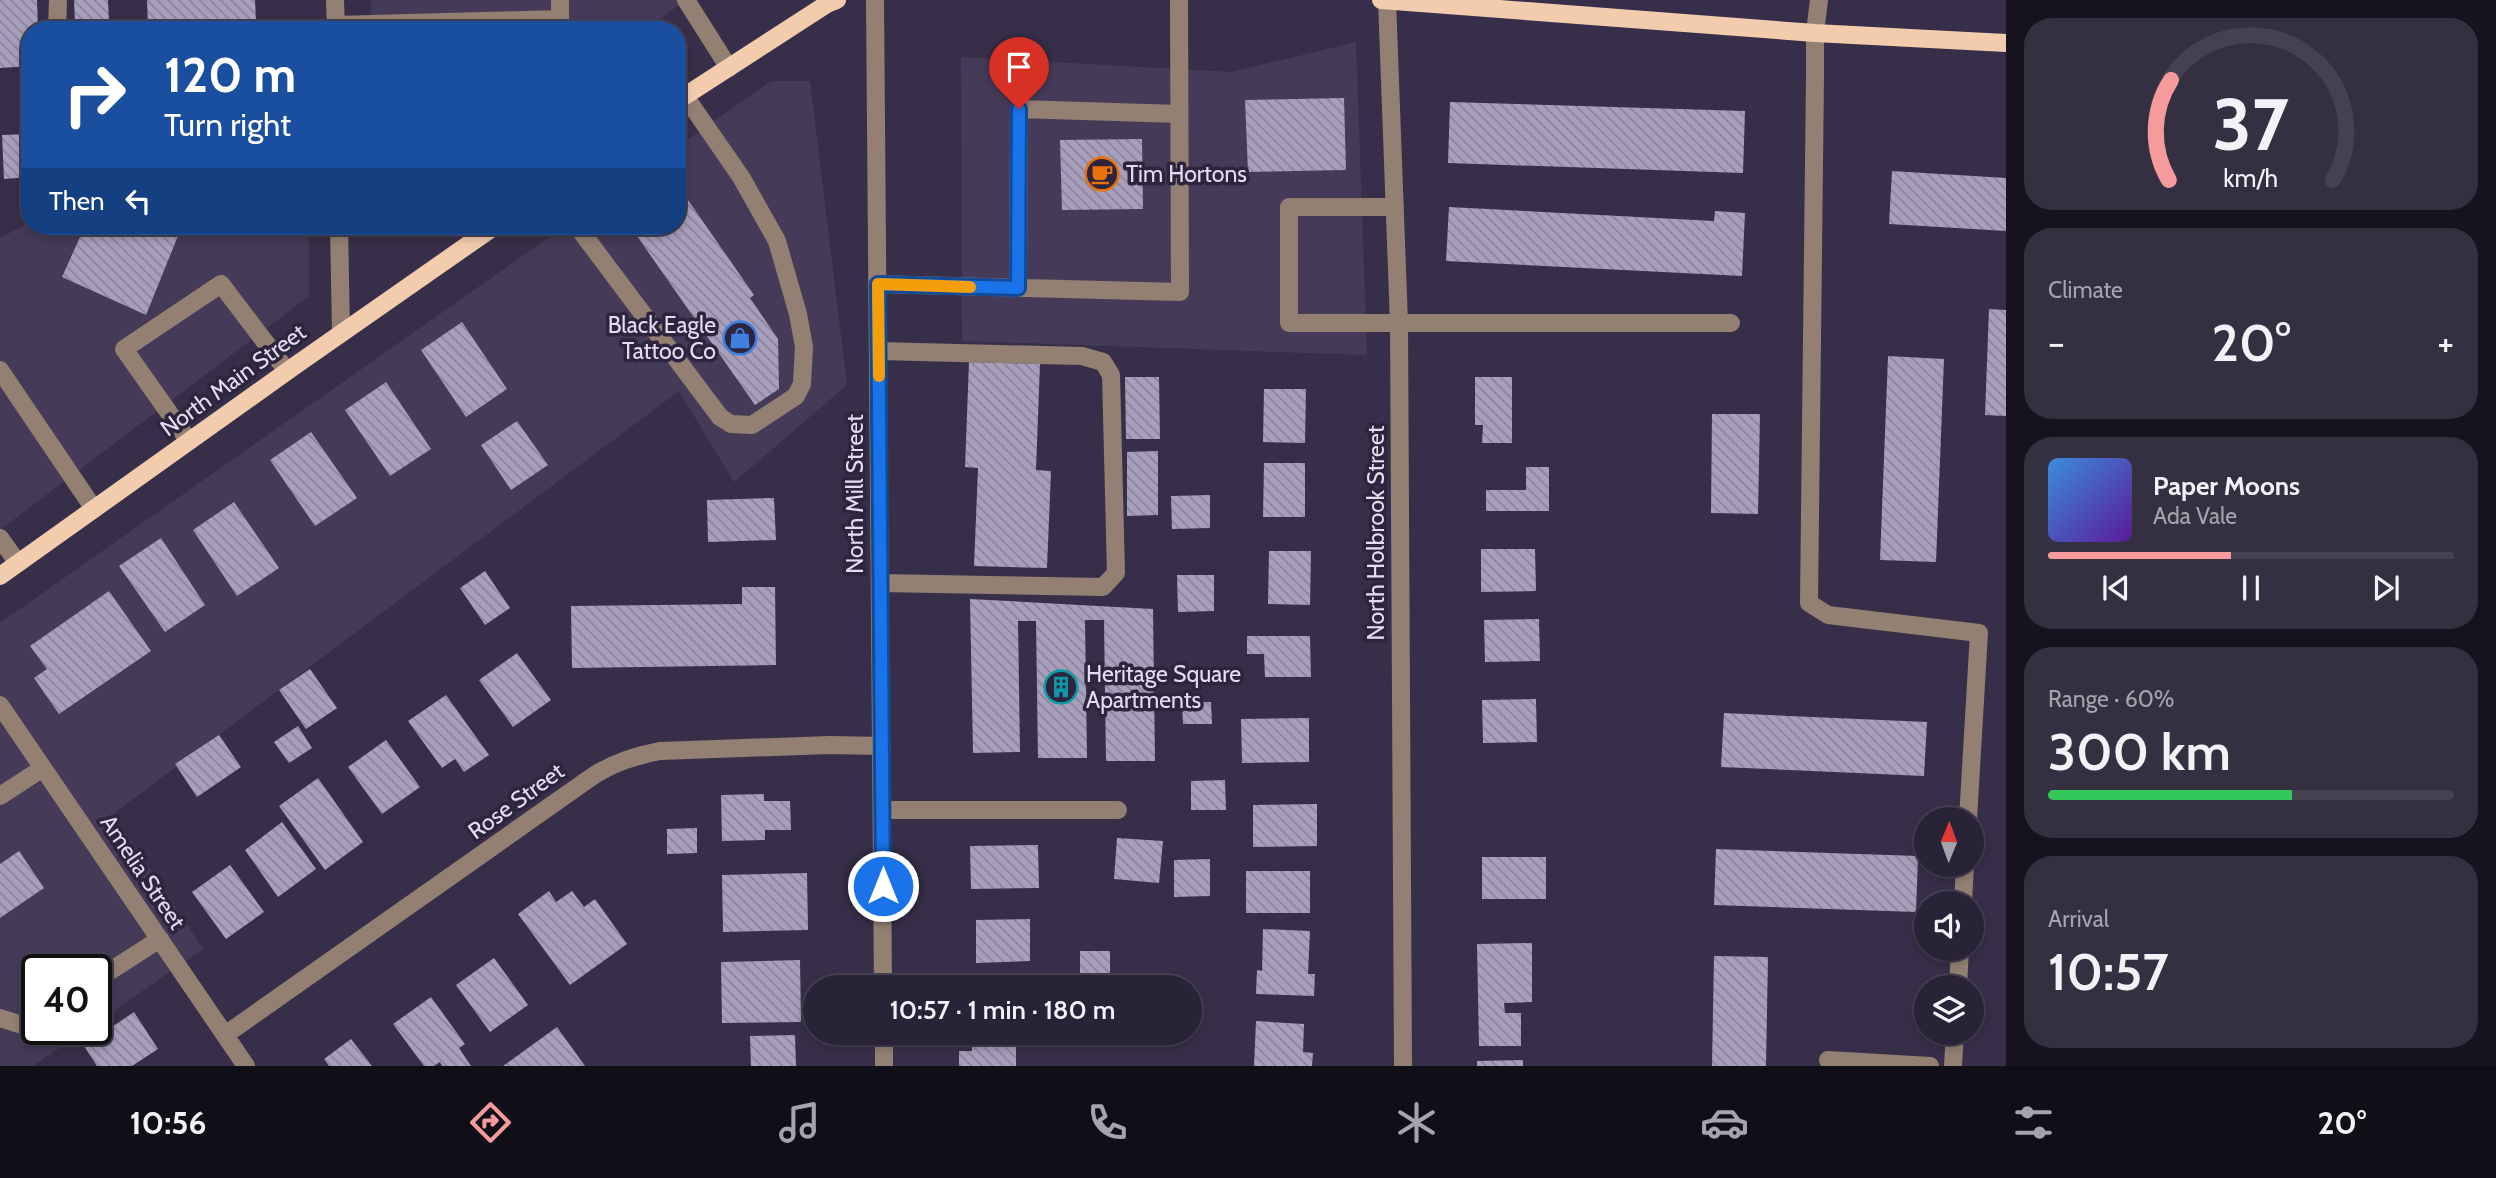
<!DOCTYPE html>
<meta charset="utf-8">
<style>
:root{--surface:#292337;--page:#352f42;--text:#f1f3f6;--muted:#a5a4ad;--line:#454052;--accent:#f59b9b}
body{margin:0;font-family:Cabin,sans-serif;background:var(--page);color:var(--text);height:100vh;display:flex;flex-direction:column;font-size:26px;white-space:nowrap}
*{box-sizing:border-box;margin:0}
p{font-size:23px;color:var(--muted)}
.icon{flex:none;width:38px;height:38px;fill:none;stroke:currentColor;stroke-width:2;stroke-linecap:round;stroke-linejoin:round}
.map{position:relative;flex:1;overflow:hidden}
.side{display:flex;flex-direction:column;gap:18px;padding:18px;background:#17131e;width:490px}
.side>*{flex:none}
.hud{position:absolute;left:21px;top:21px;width:665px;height:214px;border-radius:28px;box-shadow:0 4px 10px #0003,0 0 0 2px var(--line);background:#1a4fa0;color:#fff;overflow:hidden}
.needle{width:46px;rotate:1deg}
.fabs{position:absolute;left:1914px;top:807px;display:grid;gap:14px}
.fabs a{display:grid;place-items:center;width:70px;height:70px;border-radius:50%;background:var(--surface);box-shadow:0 4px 10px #0003,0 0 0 2px var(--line);font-size:35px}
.speed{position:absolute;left:21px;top:954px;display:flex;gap:14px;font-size:35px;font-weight:700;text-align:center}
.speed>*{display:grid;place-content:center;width:91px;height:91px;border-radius:50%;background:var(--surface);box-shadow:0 4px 10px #0003,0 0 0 2px var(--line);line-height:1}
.speed .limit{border:4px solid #111;border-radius:10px;background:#fff;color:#111}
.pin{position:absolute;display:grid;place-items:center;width:60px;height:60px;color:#fff;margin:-72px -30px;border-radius:50% 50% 50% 0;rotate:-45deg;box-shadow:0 0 7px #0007}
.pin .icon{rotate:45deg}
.me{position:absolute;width:77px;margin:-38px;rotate:0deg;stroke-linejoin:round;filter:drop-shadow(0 0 5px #0008)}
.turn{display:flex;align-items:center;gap:24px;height:147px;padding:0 28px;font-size:32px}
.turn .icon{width:91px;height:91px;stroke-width:2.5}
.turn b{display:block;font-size:49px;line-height:60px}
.then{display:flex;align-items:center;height:66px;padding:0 28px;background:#0003;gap:14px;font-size:26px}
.big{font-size:52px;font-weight:600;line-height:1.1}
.side .widget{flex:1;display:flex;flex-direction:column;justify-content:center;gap:10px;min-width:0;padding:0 24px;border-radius:28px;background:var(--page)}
.side .dial{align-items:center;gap:0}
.dial svg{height:182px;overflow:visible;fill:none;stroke:var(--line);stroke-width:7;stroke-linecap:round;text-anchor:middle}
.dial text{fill:var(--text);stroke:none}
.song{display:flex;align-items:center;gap:21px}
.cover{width:84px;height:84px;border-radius:10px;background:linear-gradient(135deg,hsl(210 70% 55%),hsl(270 70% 35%))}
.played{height:7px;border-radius:4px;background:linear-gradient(90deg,var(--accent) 45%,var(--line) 45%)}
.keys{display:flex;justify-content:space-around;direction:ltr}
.heat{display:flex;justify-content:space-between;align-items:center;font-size:38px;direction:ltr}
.charge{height:10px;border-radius:5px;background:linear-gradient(90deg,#34c759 60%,var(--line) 0)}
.trip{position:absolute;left:803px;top:975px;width:399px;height:70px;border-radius:35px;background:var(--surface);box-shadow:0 4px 10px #0003,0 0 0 2px var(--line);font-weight:600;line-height:70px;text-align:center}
.menu{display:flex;height:112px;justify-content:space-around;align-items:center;background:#100e16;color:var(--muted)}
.menu .icon{width:49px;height:49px}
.menu .selected{color:var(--accent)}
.menu b{font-size:32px;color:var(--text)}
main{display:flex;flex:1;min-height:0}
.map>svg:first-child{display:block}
</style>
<main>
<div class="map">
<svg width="2006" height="1066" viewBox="0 0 2006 1066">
<defs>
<pattern id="building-back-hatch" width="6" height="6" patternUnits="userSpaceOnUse" patternTransform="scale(1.75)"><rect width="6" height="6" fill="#a89fbd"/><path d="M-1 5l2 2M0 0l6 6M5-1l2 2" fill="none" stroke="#8a839a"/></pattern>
</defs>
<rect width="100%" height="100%" fill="#372f49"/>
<path fill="#453b59" d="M371 0H686L645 30H372Z
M1356 42 1367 355 962 341 961 57 1232 72Z
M771 81H810L847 385 734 482 679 391 113 814 203 949 96 1023V970H37V1029H87L33 1066H0V623L565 226H677V147Z
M30 222V226H309V296L0 530V238Z"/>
<path fill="url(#building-back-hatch)" d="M0 0H37L38 30H30V66L0 68Z
M74 0H108L109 22 75 23Z
M147 0H255L256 22 148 26Z
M1344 98 1346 170 1248 172 1245 100Z
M1450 102 1745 111 1743 173 1448 163Z
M30 134V177L4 179 2 135Z
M1142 139 1143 209 1062 210 1060 140Z
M1892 171 2006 178V231L1889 224Z
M681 190 754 295 750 298 778 339 779 389 755 405 630 226H677V193Z
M1449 207 1714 221 1715 211 1745 213 1742 276 1446 261Z
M85 226H182L146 315 62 277Z
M1989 309 2006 310V416L1985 415Z
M462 322 507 389 466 417 421 350Z
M1888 356 1944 359 1936 562 1880 560Z
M969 362 1040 364 1036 470 1051 471 1047 568 974 566 978 468 965 467Z
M1125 377H1159L1160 439H1126Z
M1475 377H1512V443H1482L1483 425H1475Z
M386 382 431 449 390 476 345 410Z
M1264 389H1306L1305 443 1263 442Z
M1712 414H1760L1758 514 1711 513Z
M517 421 548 465 511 490 481 445Z
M311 432 357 498 315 526 270 460Z
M1158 451V515L1127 516V452Z
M1264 463H1305V517H1263Z
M1526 467H1549V511H1486V490H1526Z
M1210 495V528L1172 529 1171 496Z
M774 498 776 540 708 542 707 500Z
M234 502 279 568 237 596 193 530Z
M161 538 205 605 165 632 119 566Z
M1481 549H1535L1536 591 1481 592Z
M1269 551H1311L1310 605 1268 604Z
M485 571 510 608 485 625 460 588Z
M1177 575H1214V611L1178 612Z
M742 587H775L776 665 572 668 571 606 742 604Z
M109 591 151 651 59 714 34 678 47 669 30 646Z
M970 599 1153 609 1155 761H1106L1104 620H1085L1087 758H1038L1036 621H1018L1020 752 973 753Z
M1539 619 1540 661 1485 662 1484 620Z
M1247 636H1310L1311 677H1265L1264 654H1247Z
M517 653 551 700 513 727 479 680Z
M310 669 337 708 306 729 279 690Z
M446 695 489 755 464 772 455 759 442 768 408 721Z
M1536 699 1537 742 1483 743 1482 700Z
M1182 702H1211L1212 724H1183Z
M1724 713 1927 722 1924 776 1721 767Z
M1309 718V762L1242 763 1241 719Z
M298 726 312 748 289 763 274 742Z
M219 735 241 767 197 797 175 764Z
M386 740 420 787 382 814 348 767Z
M318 778 363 842 325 870 279 806Z
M1225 780 1226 810H1191V781Z
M764 794V801H790L791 830H765V840L722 841 721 795Z
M1317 804V846L1253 847V805Z
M282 822 316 869 278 897 245 850Z
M697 828V853L667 854V829Z
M1117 838 1163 841 1159 883 1114 879Z
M1038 845 1039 888 971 889 970 846Z
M1716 849 1918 856 1916 912 1714 905Z
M19 851 44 888 0 918V864Z
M1482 857H1546V899H1482Z
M1210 859V896L1174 897V860Z
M230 865 264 912 226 939 192 892Z
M1246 871H1310V913H1246Z
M807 873 808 930 723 932 722 875Z
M549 891 556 902 572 891 584 907 595 899 627 944 570 985 518 914Z
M1030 919V961L976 963V920Z
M1263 929 1310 931 1308 974H1315L1314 996 1256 994 1257 970 1262 971Z
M1532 943V1002L1504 1003 1505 1013H1521V1046H1479L1477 944Z
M1080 951H1110V983H1080Z
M1714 956 1768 957 1766 1066H1712Z
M494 958 528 1005 490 1032 456 985Z
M800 960 801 1022 722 1023 721 962Z
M431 997 465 1044 459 1048 471 1066H442L440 1062 434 1066H424L393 1024Z
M134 1012 158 1049 132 1066H97L84 1046Z
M1256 1021 1304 1024 1303 1052 1313 1053 1312 1066H1254Z
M557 1027 585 1066H503Z
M795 1035 796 1066H751L750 1036Z
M972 1037H1016V1066H959V1051H972Z
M351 1039 372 1066H329L324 1059Z
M1523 1060V1066H1477V1061Z"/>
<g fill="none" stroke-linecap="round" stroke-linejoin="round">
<path stroke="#938072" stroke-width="18" d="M335 0 336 30
M560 0V19
M686 0 729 68
M875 0 883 987
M1387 0 1399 323 1403 1066
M1819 0 1815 33V76L1809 603 1828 615 1979 633 1968 819
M336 25 560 19V30
M57 30 58 0
M1395 207H1289V323H1731
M339 226 341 332
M577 226 720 417 731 424 752 425 796 396 802 384 804 347 798 314 777 241 741 177 685 96
M878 284 1180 292 1179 0
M1018 288 1019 109 1179 114
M879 351 1082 356 1103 362 1111 375 1116 573 1103 587 880 583
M0 370 94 509
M189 441 124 349 221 284 287 371
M0 538 18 563
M0 705 246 1066
M0 796 43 768
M882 810H1118
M1963 903 1965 864
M96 980 160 939
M1958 987 1960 948
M0 1018 25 1026 37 1018
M884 1032V1066
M225 1035 593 776C615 762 635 756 660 751L830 745 882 746
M1828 1060 1930 1066
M1953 1066 1955 1032"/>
<path stroke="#f3ccae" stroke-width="18" d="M1381 0 1815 33 2006 43
M677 101 827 4 837 0
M0 576 296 365 495 226"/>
</g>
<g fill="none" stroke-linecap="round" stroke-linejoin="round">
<defs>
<path id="route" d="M883 886 878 284 1018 288 1019 109"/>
</defs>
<use href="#route" stroke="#114b97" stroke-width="18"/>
<use href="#route" stroke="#1a73e8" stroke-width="12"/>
<path stroke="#f59e0b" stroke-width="12" d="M879 376 878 284 970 287"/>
</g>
<defs>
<symbol id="cafe-ring" viewBox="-11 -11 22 22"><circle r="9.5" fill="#2d253e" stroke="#e8710a" stroke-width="1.5"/><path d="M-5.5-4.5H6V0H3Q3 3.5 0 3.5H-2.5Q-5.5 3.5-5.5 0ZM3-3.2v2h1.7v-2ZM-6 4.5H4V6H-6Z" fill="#e8710a"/></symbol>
<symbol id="shop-ring" viewBox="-11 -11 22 22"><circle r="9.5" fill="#2d253e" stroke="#3f7fe0" stroke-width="1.5"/><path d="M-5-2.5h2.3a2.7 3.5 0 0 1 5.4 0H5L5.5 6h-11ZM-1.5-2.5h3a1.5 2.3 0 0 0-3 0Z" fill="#3f7fe0"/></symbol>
<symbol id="building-ring" viewBox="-11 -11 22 22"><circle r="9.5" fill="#2d253e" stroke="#0f9aa8" stroke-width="1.5"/><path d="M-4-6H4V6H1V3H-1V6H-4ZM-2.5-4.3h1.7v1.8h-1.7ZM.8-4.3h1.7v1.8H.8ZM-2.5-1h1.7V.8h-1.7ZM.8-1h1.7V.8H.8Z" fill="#0f9aa8"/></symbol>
</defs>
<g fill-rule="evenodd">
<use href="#cafe-ring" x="1083" y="155" width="38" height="38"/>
<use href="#shop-ring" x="721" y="319" width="38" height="38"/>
<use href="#building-ring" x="1042" y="668" width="38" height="38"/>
</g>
<g text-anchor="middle" stroke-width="7" stroke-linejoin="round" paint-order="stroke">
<g font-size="23" fill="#e3deef" stroke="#2d253e" text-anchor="start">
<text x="1126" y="182">Tim Hortons</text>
<text x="716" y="333" text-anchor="end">Black Eagle<tspan x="716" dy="26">Tattoo Co</tspan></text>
<text x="1086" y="682">Heritage Square<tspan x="1086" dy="26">Apartments</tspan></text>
</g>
<g font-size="23" fill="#e3deef" stroke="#2d253e">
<text transform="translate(233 380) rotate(-36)" y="8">North Main Street</text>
<text transform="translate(855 494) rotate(-90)" y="8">North Mill Street</text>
<text transform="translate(1376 533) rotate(-90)" y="8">North Holbrook Street</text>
<text transform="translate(516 801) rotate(-36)" y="8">Rose Street</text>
<text transform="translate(143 872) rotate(56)" y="8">Amelia Street</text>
</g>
</g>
</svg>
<div class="fabs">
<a><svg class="needle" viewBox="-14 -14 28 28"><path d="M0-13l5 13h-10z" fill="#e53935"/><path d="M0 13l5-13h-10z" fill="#a5a4ad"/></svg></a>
<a><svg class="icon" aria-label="sound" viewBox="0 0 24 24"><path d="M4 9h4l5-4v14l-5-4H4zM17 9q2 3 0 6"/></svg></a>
<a><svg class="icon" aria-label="layers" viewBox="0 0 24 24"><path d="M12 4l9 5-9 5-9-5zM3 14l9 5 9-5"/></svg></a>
</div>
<div class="speed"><div class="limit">40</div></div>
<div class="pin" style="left:1019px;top:109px;background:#d93025"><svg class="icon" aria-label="arrive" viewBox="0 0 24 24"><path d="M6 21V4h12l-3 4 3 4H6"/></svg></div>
<svg class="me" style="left:883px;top:886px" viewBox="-20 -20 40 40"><circle r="17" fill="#1a73e8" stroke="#fff" stroke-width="3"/><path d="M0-11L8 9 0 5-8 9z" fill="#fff"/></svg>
<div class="trip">10:57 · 1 min · 180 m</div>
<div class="hud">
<div class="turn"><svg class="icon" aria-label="right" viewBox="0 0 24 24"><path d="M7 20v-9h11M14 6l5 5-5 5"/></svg><div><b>120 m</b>Turn right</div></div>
<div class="then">Then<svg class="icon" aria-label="left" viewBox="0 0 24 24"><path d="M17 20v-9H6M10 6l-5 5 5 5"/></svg></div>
</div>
</div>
<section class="side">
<div class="widget dial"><svg viewBox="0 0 100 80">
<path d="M14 69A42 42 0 1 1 86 69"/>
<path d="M14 69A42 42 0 0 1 15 25" stroke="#f59b9b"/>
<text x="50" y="56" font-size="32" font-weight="700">37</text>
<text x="50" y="72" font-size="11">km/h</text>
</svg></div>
<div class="widget"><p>Climate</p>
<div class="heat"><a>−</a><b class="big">20°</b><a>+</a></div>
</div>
<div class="widget">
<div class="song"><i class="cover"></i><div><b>Paper Moons</b><p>Ada Vale</p></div></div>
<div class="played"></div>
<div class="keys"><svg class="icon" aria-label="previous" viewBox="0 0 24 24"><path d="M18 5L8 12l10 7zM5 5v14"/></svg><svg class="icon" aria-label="pause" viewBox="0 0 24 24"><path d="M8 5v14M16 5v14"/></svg><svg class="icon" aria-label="next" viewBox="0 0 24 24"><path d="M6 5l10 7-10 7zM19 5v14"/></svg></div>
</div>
<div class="widget"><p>Range · 60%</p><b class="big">300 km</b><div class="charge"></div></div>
<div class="widget"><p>Arrival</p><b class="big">10:57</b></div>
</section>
</main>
<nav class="menu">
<b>10:56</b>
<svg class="icon selected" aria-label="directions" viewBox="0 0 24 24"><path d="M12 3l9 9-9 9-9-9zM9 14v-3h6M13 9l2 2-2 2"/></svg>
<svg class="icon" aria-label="music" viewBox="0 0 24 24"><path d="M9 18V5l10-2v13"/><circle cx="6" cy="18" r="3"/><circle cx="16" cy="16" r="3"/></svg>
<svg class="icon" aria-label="phone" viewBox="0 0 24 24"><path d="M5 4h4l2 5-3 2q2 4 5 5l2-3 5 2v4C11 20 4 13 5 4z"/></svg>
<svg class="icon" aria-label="climate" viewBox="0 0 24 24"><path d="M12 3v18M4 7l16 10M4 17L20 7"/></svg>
<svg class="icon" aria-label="car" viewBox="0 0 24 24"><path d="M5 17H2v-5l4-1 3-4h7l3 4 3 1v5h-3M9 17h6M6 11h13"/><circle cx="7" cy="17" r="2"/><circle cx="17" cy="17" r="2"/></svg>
<svg class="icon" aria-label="filters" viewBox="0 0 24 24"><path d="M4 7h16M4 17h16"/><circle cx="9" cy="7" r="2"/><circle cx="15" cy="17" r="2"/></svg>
<b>20°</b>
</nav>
